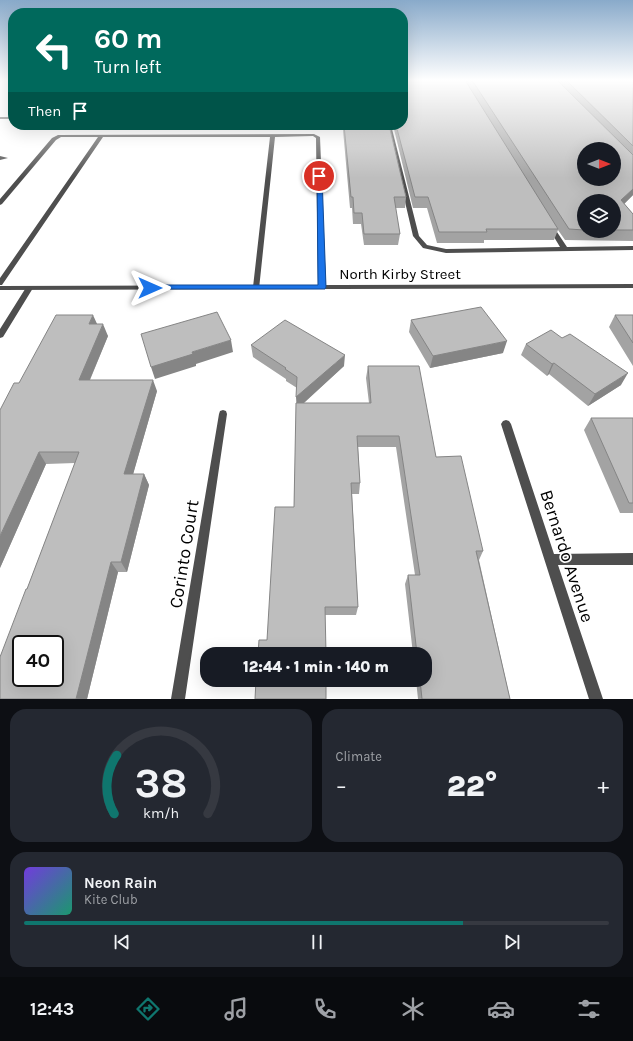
<!DOCTYPE html>
<meta charset="utf-8">
<style>
:root{--surface:#171b24;--page:#242831;--text:#f1f3f6;--muted:#9ea1a6;--line:#363941;--accent:#0f766e}
body{margin:0;font-family:Karla,sans-serif;background:var(--page);color:var(--text);height:100vh;display:flex;flex-direction:column;font-size:15px;white-space:nowrap}
*{box-sizing:border-box;margin:0}
p{font-size:13px;color:var(--muted)}
.icon{flex:none;width:22px;height:22px;fill:none;stroke:currentColor;stroke-width:2;stroke-linecap:round;stroke-linejoin:round}
.map{position:relative;height:699px;overflow:hidden}
.drawer{display:flex;flex-direction:column;gap:10px;padding:10px;background:#0d0f14;flex:1}
.drawer>*{flex:none}
.guide{position:absolute;left:8px;top:8px;width:400px;height:122px;border-radius:16px;box-shadow:0 4px 16px #0002;background:#00695c;color:#fff;overflow:hidden}
.needle{width:26px;rotate:90deg}
.fabs{position:absolute;left:577px;top:142px;display:grid;gap:8px}
.fabs a{display:grid;place-items:center;width:44px;height:44px;border-radius:50%;background:var(--surface);box-shadow:0 4px 16px #0002;font-size:20px}
.speed{position:absolute;left:12px;top:635px;display:flex;gap:8px;font-size:20px;font-weight:700;text-align:center}
.speed>*{display:grid;place-content:center;width:52px;height:52px;border-radius:50%;background:var(--surface);box-shadow:0 4px 16px #0002;line-height:1}
.speed .limit{border:2px solid #111;border-radius:6px;background:#fff;color:#111}
.pin{position:absolute;display:grid;place-items:center;width:34px;height:34px;color:#fff;margin:-17px;border:2px solid #fff;border-radius:50%;box-shadow:0 1px 4px #0007}
.me{position:absolute;width:44px;margin:-22px;rotate:90deg;stroke-linejoin:round;filter:drop-shadow(0 0 3px #0008)}
.turn{display:flex;align-items:center;gap:14px;height:84px;padding:0 20px;font-size:18px}
.turn .icon{width:52px;height:52px;stroke-width:2.5}
.turn b{display:block;font-size:28px;line-height:34px}
.then{display:flex;align-items:center;height:38px;padding:0 20px;background:#0003;gap:8px;font-size:15px}
.big{font-size:30px;font-weight:800;line-height:1.1}
.drawer .widget{flex:1;display:flex;flex-direction:column;justify-content:center;gap:6px;min-width:0;padding:0 14px;border-radius:16px;background:var(--page)}
.drawer .dial{align-items:center;gap:0}
.dial svg{height:104px;overflow:visible;fill:none;stroke:var(--line);stroke-width:7;stroke-linecap:round;text-anchor:middle}
.dial text{fill:var(--text);stroke:none}
.song{display:flex;align-items:center;gap:12px}
.cover{width:48px;height:48px;border-radius:6px;background:linear-gradient(135deg,hsl(260 70% 55%),hsl(160 70% 35%))}
.played{height:4px;border-radius:2px;background:linear-gradient(90deg,var(--accent) 75%,var(--line) 75%)}
.keys{display:flex;justify-content:space-around;direction:ltr}
.heat{display:flex;justify-content:space-between;align-items:center;font-size:22px;direction:ltr}
.drawer .tiles{flex:1;display:grid;gap:10px;grid-template-columns:1fr 1fr}
.widget:last-child{grid-column:span 2}
.trip{position:absolute;left:200px;top:647px;width:232px;height:40px;border-radius:16px;background:var(--surface);box-shadow:0 4px 16px #0002;font-weight:800;line-height:40px;text-align:center}
.dock{display:flex;height:64px;justify-content:space-around;align-items:center;background:#090b0e;color:var(--muted)}
.dock .icon{width:28px;height:28px}
.dock .current{color:var(--accent)}
.dock b{font-size:18px;color:var(--text)}
.map>svg:first-child{display:block}
</style>
<div class="map">
<svg width="633" height="699" viewBox="0 0 633 699">
<rect width="100%" height="100%" fill="#fff"/>
<g fill="none" stroke-linecap="round" stroke-linejoin="round">
<path fill="#4e4e4e" fill-rule="evenodd" d="M0 80H3L0 82Z
M0 117H13V119H0Z
M387 125H391L419 236 427 245 446 249 560 247 548 227 551 225 553 226 567 247 633 246V250L446 253 423 248 413 236Z
M314 134 320 137 326 287 324 289H322L318 287 316 138 313 136 275 137 259 289H257L253 287 270 137H103L2 285H0V278L98 137H61L56 140 2 204 0 205V199L52 138 58 135Z
M0 156 8 158 0 160Z"/>
<path fill="#4e4e4e" fill-rule="evenodd" d="M27 286H29L33 288 3 337 0 338V329Z
M223 410 226 411 227 414 185 699H171L219 414 220 411Z
M506 420 509 421 511 424 554 554 633 553V565H558L603 699H589L501 424 503 421Z"/>
<path fill="#4e4e4e" fill-rule="evenodd" d="M633 284V288L0 290V286Z"/>
</g>
<path fill="#a3a3a3" fill-rule="evenodd" d="M403 80H633V195L624 204 633 214V241L565 240 558 230 554 240H484V243H437L427 208H413L393 125H403ZM584 201H614V231H584Z
M341 125H389L406 197 405 208H395L400 234 398 245H364L361 224H353L352 208H350L343 130H341Z
M615 315H633V366L609 327Z
M411 320 503 353 430 368 409 332Z
M97 324 108 336 90 380 157 391 133 474H144L149 485 127 572H118L87 699H0L27 589 75 463 46 464 0 568 19 383Z
M526 344 621 385 588 406 549 374 547 376 521 355Z
M251 345 344 366 304 403H369L366 378 368 366 436 457 483 551 479 560 510 699H418L416 680H425V654H413L405 584 408 575H415L396 447H358L360 483 359 494H352L358 607 356 615H325L267 640 294 507 297 388 286 381V379L253 357Z
M591 418H633V513H620L584 430Z"/>
<path fill="#858585" d="M633 189V195L617 211 621 200Z
M93 315 98 326 89 324Z
M103 324 108 336 85 391 79 380Z
M231 340 233 352 196 364V366L155 379 151 367 192 352Z
M507 341 503 353 430 368 433 356Z
M345 355 344 366 297 409 296 397Z
M554 363 549 374 547 376 552 364Z
M628 373 621 385 588 406 595 394Z
M153 380 157 391 130 485 124 474Z
M39 452 46 464 0 568V536Z
M144 474 149 485 127 572 121 562Z
M111 562 118 572 87 699H76Z"/>
<path fill="#bebebe" stroke="#858585" fill-rule="evenodd" d="M403 80H465L558 229H486L487 232H439L428 197H415L396 125H403Z
M472 80H557L633 155V189L621 200 633 214V230H614V201H584V230L569 229ZM584 149H614V179H584Z
M566 80H633V146Z
M344 125H389L406 197H394L400 234H364L362 213H354L353 197H351Z
M481 307 507 341 433 356 411 320Z
M217 312 231 340 192 352 193 354 151 367 141 334Z
M56 315H93L89 324H103L79 380H153L124 474H144L121 562H111L76 699H0V657L26 589H27L79 452H39L0 536V410L14 383H19ZM21 644H55V678H21Z
M615 315H633V343Z
M285 320 345 355 296 397 297 377 285 369 286 368 251 345Z
M551 330 562 338 570 334 628 373 595 394 554 363 552 364 526 344Z
M368 366H419L436 457 461 456 483 551H476L510 699H422L420 680H425V654H417L408 575H420L399 436H357L360 483H351L358 607H325L326 654H258L259 640H267L275 507H294L296 403H371Z
M591 418H633V503H629Z
M256 680H326V699H255Z"/>
<linearGradient id="sky" x2="0" y2="1"><stop stop-color="#89aaca"/><stop offset="0.45" stop-color="#fff"/><stop offset="1" stop-color="#fff" stop-opacity="0"/></linearGradient>
<rect width="633" height="178" fill="url(#sky)"/>
<path fill="#1a73e8" stroke="#114b97" d="M317 175 322 176 326 287 325 289H148V286L150 285H318Z"/>
<g text-anchor="middle" stroke-width="3.5" stroke-linejoin="round" paint-order="stroke">
<g font-size="15" fill="#000" stroke="#fff">
<text x="400" y="279">North Kirby Street</text>
</g>
<g font-size="18" fill="#000" stroke="#fff">
<text transform="translate(184 554) rotate(-81)" y="6">Corinto Court</text>
<text transform="translate(567 556) rotate(72)" y="6">Bernardo Avenue</text>
</g>
</g>
</svg>
<div class="fabs">
<a><svg class="needle" viewBox="-14 -14 28 28"><path d="M0-13l5 13h-10z" fill="#e53935"/><path d="M0 13l5-13h-10z" fill="#9ea1a6"/></svg></a>
<a><svg class="icon" aria-label="layers" viewBox="0 0 24 24"><path d="M12 4l9 5-9 5-9-5zM3 14l9 5 9-5"/></svg></a>
</div>
<div class="speed"><div class="limit">40</div></div>
<div class="pin" style="left:319px;top:176px;background:#d93025"><svg class="icon" aria-label="arrive" viewBox="0 0 24 24"><path d="M6 21V4h12l-3 4 3 4H6"/></svg></div>
<svg class="me" style="left:150px;top:288px" viewBox="-20 -20 40 40"><path d="M0-17L14 15 0 8-14 15z" fill="#1a73e8" stroke="#fff" stroke-width="4"/></svg>
<div class="trip">12:44 · 1 min · 140 m</div>
<div class="guide">
<div class="turn"><svg class="icon" aria-label="left" viewBox="0 0 24 24"><path d="M17 20v-9H6M10 6l-5 5 5 5"/></svg><div><b>60 m</b>Turn left</div></div>
<div class="then">Then<svg class="icon" aria-label="arrive" viewBox="0 0 24 24"><path d="M6 21V4h12l-3 4 3 4H6"/></svg></div>
</div>
</div>
<section class="drawer">
<div class="tiles">
<div class="widget dial"><svg viewBox="0 0 100 80">
<path d="M14 69A42 42 0 1 1 86 69"/>
<path d="M14 69A42 42 0 0 1 16 24" stroke="#0f766e"/>
<text x="50" y="56" font-size="32" font-weight="700">38</text>
<text x="50" y="72" font-size="11">km/h</text>
</svg></div>
<div class="widget"><p>Climate</p>
<div class="heat"><a>−</a><b class="big">22°</b><a>+</a></div>
</div>
<div class="widget">
<div class="song"><i class="cover"></i><div><b>Neon Rain</b><p>Kite Club</p></div></div>
<div class="played"></div>
<div class="keys"><svg class="icon" aria-label="previous" viewBox="0 0 24 24"><path d="M18 5L8 12l10 7zM5 5v14"/></svg><svg class="icon" aria-label="pause" viewBox="0 0 24 24"><path d="M8 5v14M16 5v14"/></svg><svg class="icon" aria-label="next" viewBox="0 0 24 24"><path d="M6 5l10 7-10 7zM19 5v14"/></svg></div>
</div>
</div>
</section>
<nav class="dock">
<b>12:43</b>
<svg class="icon current" aria-label="directions" viewBox="0 0 24 24"><path d="M12 3l9 9-9 9-9-9zM9 14v-3h6M13 9l2 2-2 2"/></svg>
<svg class="icon" aria-label="music" viewBox="0 0 24 24"><path d="M9 18V5l10-2v13"/><circle cx="6" cy="18" r="3"/><circle cx="16" cy="16" r="3"/></svg>
<svg class="icon" aria-label="phone" viewBox="0 0 24 24"><path d="M5 4h4l2 5-3 2q2 4 5 5l2-3 5 2v4C11 20 4 13 5 4z"/></svg>
<svg class="icon" aria-label="climate" viewBox="0 0 24 24"><path d="M12 3v18M4 7l16 10M4 17L20 7"/></svg>
<svg class="icon" aria-label="car" viewBox="0 0 24 24"><path d="M5 17H2v-5l4-1 3-4h7l3 4 3 1v5h-3M9 17h6M6 11h13"/><circle cx="7" cy="17" r="2"/><circle cx="17" cy="17" r="2"/></svg>
<svg class="icon" aria-label="filters" viewBox="0 0 24 24"><path d="M4 7h16M4 17h16"/><circle cx="9" cy="7" r="2"/><circle cx="15" cy="17" r="2"/></svg>
</nav>
